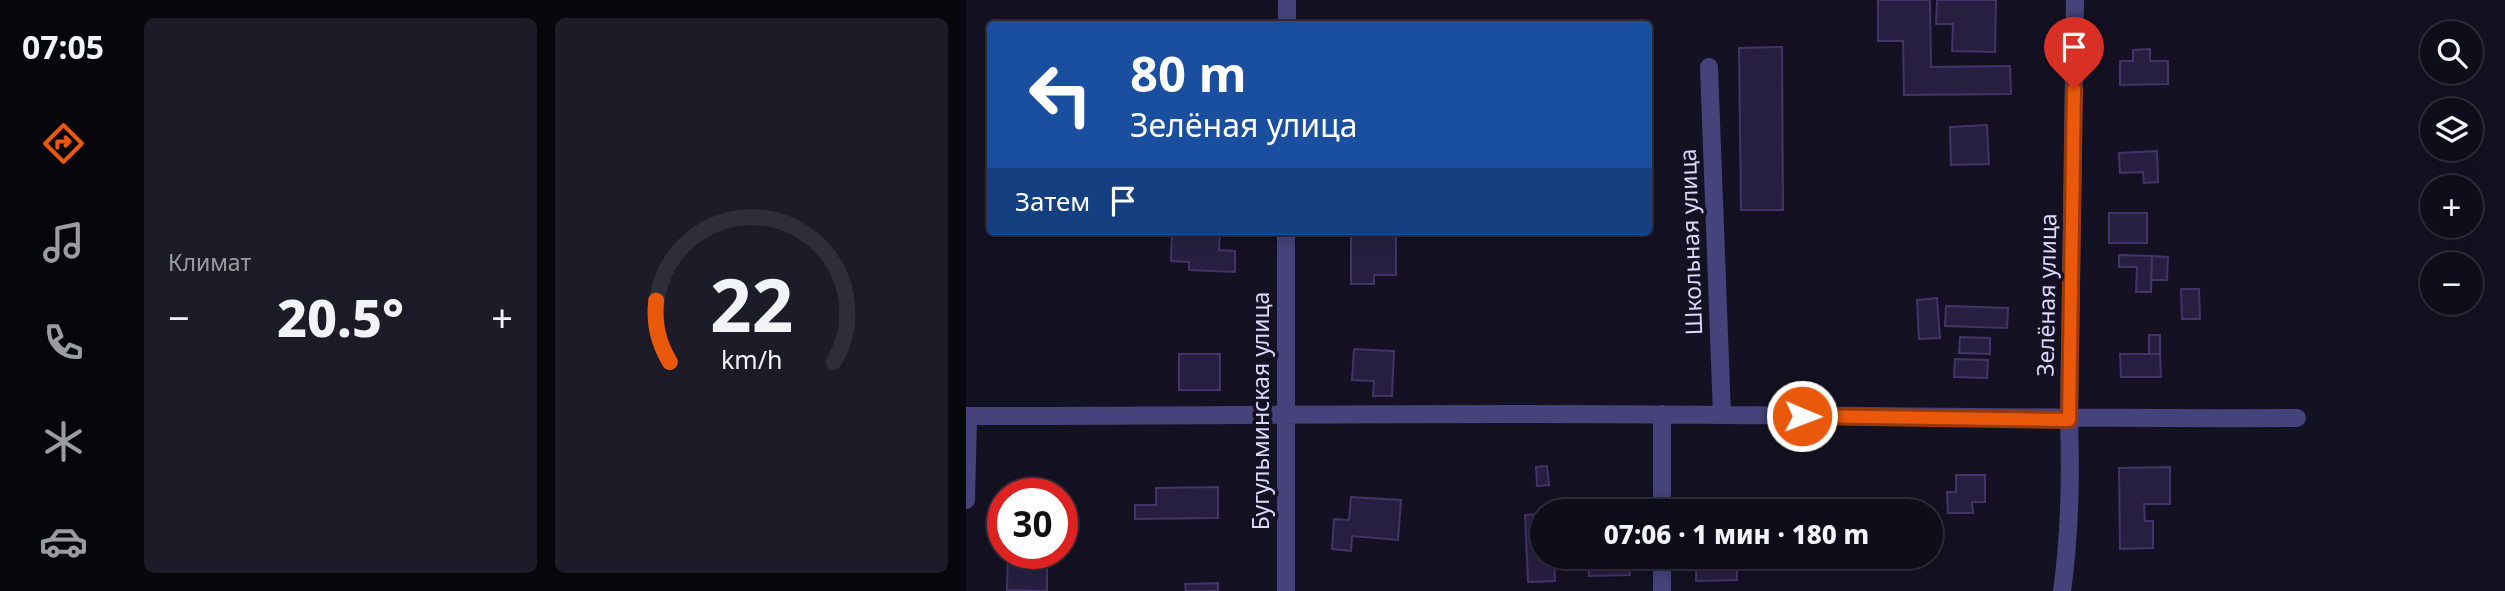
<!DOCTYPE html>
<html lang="ru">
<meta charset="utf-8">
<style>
:root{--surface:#0f0d1a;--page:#1d1b27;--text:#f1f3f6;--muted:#9b9ca2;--line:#2f2d39;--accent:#ea580c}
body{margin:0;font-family:"Noto Sans",sans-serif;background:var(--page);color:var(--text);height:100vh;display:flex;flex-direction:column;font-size:26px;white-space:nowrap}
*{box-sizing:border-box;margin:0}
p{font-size:23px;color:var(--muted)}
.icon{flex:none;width:38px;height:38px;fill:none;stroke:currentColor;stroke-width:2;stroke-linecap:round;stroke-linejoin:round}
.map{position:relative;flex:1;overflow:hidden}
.sheet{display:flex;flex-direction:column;gap:18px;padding:18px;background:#08070e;width:840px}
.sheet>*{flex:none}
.guide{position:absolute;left:21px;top:21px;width:665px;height:214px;border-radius:7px;box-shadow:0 4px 18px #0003,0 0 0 2px var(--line);background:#1a4fa0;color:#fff;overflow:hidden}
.buttons{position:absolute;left:1454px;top:21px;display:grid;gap:14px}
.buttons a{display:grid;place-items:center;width:63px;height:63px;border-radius:50%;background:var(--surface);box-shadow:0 4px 18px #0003,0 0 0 2px var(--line);font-size:35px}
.speed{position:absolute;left:21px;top:478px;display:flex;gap:14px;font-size:35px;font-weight:700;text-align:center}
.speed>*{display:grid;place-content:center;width:91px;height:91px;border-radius:50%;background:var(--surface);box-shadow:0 4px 18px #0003,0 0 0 2px var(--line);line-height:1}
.speed .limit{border:10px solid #d22;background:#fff;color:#111}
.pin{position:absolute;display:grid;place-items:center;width:60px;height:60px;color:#fff;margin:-72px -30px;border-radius:50% 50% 50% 0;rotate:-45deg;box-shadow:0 0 7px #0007}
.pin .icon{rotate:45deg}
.me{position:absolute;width:77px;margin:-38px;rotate:91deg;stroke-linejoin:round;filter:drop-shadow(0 0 5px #0008)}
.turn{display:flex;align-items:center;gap:24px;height:147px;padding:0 28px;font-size:32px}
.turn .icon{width:91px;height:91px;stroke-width:2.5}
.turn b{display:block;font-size:49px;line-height:60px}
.then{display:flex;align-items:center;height:66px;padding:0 28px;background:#0003;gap:14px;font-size:26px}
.big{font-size:52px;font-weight:800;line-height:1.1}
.sheet .card{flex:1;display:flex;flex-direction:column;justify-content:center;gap:10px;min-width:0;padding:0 24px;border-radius:10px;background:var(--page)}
.sheet .dial{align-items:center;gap:0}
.dial svg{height:182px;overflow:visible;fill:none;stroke:var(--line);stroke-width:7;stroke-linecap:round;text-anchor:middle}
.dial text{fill:var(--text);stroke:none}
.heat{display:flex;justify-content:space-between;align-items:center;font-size:38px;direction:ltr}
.sheet .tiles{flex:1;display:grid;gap:18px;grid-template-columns:repeat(2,1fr)}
.trip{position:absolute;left:564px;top:499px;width:413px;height:70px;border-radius:35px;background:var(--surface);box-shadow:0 4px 18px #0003,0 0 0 2px var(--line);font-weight:800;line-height:70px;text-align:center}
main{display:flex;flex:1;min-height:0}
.dock{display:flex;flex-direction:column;width:126px;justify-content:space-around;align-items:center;background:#06050a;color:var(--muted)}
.dock .icon{width:49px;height:49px}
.dock .on{color:var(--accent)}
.dock b{font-size:32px;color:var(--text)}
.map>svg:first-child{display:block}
</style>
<main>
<nav class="dock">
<b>07:05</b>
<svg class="icon on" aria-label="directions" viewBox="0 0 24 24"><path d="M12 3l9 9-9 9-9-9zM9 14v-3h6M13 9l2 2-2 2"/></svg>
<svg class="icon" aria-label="music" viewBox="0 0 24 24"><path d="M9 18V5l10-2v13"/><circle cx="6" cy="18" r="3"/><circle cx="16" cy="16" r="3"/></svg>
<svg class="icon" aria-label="phone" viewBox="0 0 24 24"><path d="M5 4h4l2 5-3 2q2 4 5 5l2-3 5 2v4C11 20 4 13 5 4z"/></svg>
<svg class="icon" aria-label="climate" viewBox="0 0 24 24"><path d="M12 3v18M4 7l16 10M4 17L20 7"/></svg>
<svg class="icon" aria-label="car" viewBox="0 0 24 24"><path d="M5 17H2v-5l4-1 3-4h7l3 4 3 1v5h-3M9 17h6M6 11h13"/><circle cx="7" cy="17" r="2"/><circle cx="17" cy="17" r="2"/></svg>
</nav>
<section class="sheet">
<div class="tiles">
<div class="card"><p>Климат</p>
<div class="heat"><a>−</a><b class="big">20.5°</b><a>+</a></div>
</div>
<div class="card dial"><svg viewBox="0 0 100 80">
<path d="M14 69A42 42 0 1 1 86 69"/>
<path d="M14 69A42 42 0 0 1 8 42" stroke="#ea580c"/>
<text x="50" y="56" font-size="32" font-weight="700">22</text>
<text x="50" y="72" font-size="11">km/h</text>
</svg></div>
</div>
</section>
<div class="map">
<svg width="1539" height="591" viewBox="0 0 1539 591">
<rect width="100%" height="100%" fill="#141122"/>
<path fill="#271f40" stroke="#413469" stroke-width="2" d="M912 0H964L965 67 1044 66 1045 94 938 95 937 41H912Z
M971 0H1030L1029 52 986 51 987 24H970Z
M217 21 253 22V24H217Z
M427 22 428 24H389V23Z
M816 47 817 210H775L773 48Z
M1184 49V61H1202V84L1154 85V61H1167V50Z
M1021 125 1023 164 985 165 984 127Z
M1191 151 1192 182 1178 183 1177 172 1154 173 1153 153Z
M1143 213H1181V243H1143Z
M206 231H254L253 250 269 251V272L223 270V262L205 261Z
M385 233H430V275H408V284H385Z
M1153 255 1186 256 1185 292H1170L1171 267H1153Z
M1186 256 1202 257 1201 280H1185Z
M1215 289H1233L1234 319H1216Z
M971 298 974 338 953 339 951 300Z
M980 306 1042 308 1041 328 979 326Z
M1183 335H1194V354H1183Z
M994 337 1024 338V354L993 353Z
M388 349 428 351 426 396H407L408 381 386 380Z
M213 354H254V390H213Z
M1154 354H1194L1195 377H1155Z
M989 359 1022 360 1021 378 988 377Z
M581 466 583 485 571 486 570 467Z
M1204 467V504H1178L1179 521H1187V548L1154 549 1153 468Z
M990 475H1019V502H1006L1007 513H982L981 492H990Z
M252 487V518L169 519V505H190V488Z
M385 497 435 500 432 540 386 536 385 551 366 549 368 519 383 520Z
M848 504V511H830L829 505Z
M576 514V556H588L589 581 562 582 559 515Z
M42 553H81V591L41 590Z
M622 556H663L664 575 623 576Z
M730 556H771V580L730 581Z
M252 583V591H220L219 584Z"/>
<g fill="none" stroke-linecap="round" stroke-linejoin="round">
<path stroke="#46427b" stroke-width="18" d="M321 24V0
M743 67 756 415
M696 414V511
M0 416C252 416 504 412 756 415 948 416 1139 419 1331 418
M0 500 2 417
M696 556V591
M320 591V231
M1096 591C1104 534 1105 477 1103 420L1109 0"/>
</g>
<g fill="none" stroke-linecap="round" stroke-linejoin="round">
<defs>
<path id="route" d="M836 416 1103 420 1108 89"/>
</defs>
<use href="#route" stroke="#983908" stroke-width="18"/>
<use href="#route" stroke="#ea580c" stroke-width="12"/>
</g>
<g text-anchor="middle" stroke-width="7" stroke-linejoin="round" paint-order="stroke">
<g font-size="23" fill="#dcd6fa" stroke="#141122">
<text transform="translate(725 242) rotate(-92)" y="8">Школьная улица</text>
<text transform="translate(1081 295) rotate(-89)" y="8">Зелёная улица</text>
<text transform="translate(295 411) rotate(-90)" y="8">Бугульминская улица</text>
</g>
</g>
</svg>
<div class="buttons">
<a><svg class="icon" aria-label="search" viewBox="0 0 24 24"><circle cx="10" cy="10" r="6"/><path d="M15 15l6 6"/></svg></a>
<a><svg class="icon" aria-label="layers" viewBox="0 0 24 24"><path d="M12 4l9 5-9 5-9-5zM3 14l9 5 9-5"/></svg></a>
<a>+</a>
<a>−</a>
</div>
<div class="speed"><div class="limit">30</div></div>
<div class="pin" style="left:1108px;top:89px;background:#d93025"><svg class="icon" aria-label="arrive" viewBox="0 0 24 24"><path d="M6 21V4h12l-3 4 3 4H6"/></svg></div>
<svg class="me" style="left:836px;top:416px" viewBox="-20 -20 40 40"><circle r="17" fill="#ea580c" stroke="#fff" stroke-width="3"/><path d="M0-11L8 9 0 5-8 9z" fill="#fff"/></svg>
<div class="trip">07:06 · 1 мин · 180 m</div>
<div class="guide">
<div class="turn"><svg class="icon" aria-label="left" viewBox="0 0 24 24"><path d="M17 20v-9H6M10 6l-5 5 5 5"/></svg><div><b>80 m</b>Зелёная улица</div></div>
<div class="then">Затем<svg class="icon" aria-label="arrive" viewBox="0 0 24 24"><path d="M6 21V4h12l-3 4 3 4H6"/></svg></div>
</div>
</div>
</main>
